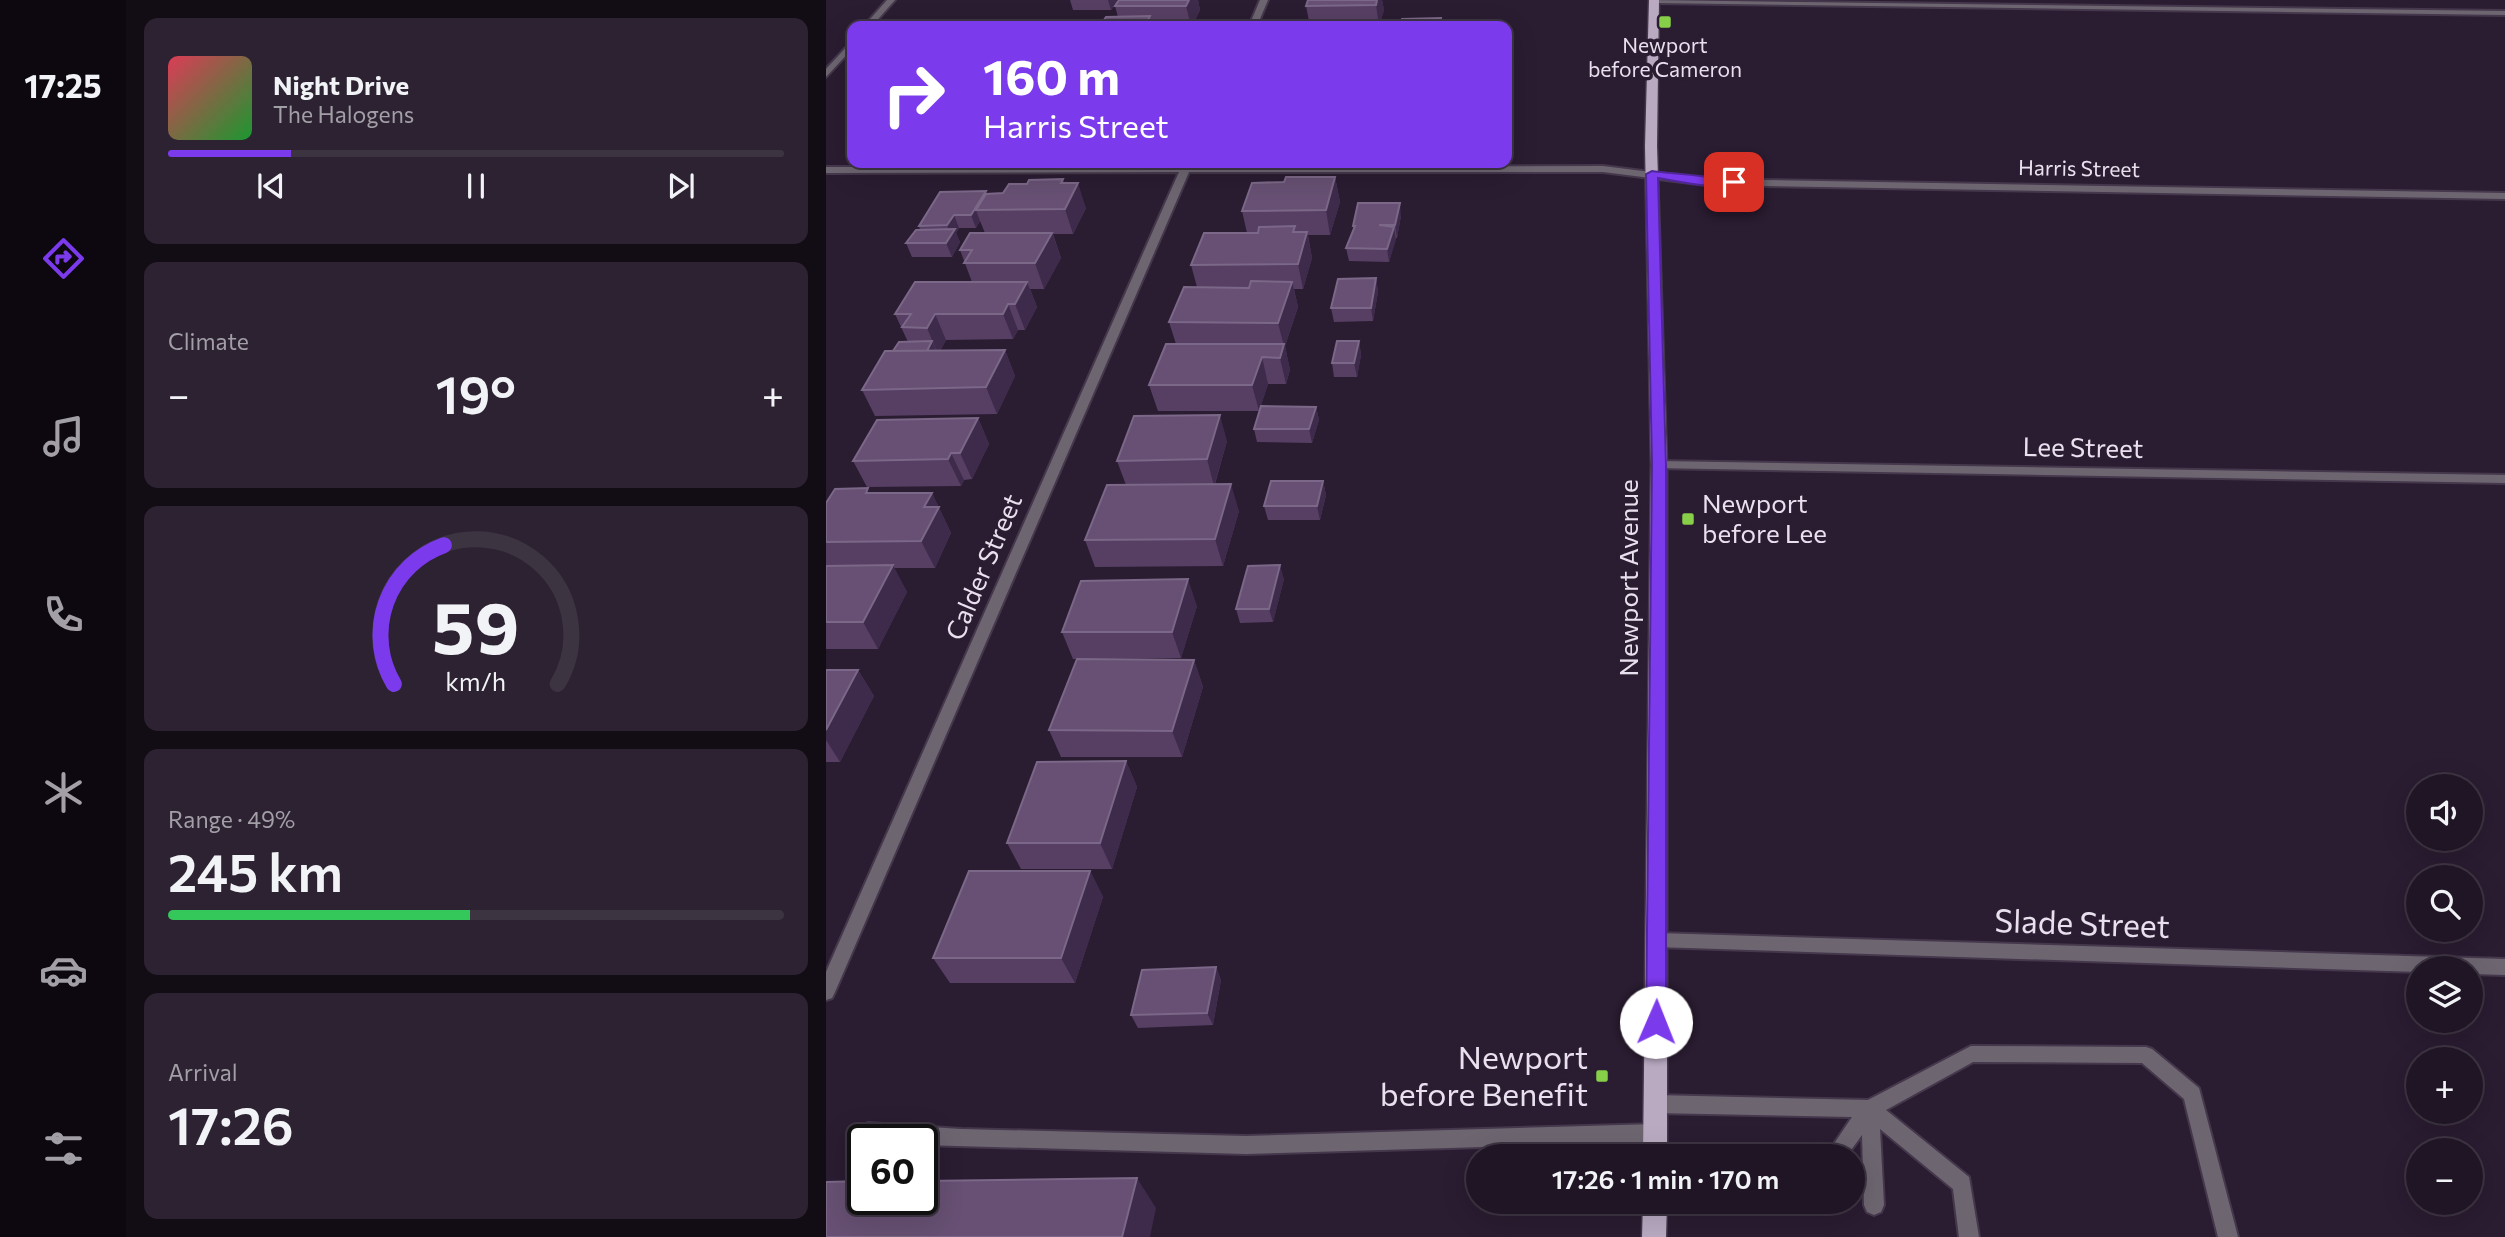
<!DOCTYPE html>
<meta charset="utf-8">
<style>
:root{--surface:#201525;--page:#2d2232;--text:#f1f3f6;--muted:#a29fa7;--line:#3d3442;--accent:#7c3aed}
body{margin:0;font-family:Commissioner,sans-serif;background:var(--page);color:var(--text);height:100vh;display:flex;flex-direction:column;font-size:26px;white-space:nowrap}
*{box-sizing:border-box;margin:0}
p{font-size:23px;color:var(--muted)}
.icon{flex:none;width:38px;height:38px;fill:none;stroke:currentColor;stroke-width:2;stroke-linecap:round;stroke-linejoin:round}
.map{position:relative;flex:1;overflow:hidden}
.drawer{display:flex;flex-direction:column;gap:18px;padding:18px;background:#120c14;width:700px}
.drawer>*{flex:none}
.hud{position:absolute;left:21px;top:21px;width:665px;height:147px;border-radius:14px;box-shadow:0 7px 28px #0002,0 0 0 2px var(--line);background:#7c3aed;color:#fff;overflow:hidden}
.tools{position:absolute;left:1580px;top:774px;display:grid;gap:14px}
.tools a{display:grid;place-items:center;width:77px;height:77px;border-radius:50%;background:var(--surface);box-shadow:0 7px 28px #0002,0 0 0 2px var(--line);font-size:35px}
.speed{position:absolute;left:21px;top:1124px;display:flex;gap:14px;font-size:35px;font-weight:700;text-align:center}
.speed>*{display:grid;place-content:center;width:91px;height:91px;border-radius:50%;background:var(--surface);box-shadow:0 7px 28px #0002,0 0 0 2px var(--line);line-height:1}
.speed .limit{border:4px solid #111;border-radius:10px;background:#fff;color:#111}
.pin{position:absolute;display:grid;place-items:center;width:60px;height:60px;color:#fff;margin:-30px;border-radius:14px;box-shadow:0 4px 10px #0006}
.me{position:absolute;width:77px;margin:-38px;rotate:1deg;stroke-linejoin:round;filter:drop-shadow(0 0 5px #0008)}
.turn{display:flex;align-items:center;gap:24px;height:147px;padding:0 21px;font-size:32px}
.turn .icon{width:91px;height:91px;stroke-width:2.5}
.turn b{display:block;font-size:49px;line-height:60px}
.big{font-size:52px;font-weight:600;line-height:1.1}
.drawer .tile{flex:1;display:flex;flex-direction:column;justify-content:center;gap:10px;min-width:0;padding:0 24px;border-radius:14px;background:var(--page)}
.drawer .dial{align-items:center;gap:0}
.dial svg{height:182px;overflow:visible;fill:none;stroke:var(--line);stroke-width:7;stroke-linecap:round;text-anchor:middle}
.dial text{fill:var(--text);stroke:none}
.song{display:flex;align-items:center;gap:21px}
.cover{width:84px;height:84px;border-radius:10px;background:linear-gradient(135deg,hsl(350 70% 55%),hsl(130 70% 35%))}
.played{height:7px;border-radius:4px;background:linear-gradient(90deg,var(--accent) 20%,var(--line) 20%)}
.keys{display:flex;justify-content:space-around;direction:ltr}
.heat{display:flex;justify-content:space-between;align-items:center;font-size:38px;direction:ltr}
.charge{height:10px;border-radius:5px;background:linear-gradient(90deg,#34c759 49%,var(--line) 0)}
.trip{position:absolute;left:640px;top:1144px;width:399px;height:70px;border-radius:35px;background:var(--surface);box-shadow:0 7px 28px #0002,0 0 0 2px var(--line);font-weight:600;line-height:70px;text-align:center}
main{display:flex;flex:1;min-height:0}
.tab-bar{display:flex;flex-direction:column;width:126px;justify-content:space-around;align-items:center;background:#0d080f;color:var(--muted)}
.tab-bar .icon{width:49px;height:49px}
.tab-bar .on{color:var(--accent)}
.tab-bar b{font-size:32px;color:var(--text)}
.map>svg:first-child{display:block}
</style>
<main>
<nav class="tab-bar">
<b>17:25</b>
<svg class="icon on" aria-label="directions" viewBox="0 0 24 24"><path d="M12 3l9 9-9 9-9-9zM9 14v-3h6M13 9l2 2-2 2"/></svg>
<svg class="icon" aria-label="music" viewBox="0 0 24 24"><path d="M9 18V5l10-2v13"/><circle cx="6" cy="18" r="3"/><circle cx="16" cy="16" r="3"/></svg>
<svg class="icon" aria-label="phone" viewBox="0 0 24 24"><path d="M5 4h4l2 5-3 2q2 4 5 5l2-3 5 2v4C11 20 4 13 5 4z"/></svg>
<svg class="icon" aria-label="climate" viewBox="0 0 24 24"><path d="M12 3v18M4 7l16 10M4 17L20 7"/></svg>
<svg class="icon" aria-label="car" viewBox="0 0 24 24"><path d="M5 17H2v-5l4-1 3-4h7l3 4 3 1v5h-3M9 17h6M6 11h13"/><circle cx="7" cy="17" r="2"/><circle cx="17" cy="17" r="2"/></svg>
<svg class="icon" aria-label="filters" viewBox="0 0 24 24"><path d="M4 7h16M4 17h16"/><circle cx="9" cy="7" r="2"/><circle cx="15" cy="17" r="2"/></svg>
</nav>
<section class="drawer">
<div class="tile">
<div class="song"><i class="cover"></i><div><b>Night Drive</b><p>The Halogens</p></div></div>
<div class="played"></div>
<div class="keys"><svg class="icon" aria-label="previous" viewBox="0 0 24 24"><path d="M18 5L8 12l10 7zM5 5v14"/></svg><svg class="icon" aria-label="pause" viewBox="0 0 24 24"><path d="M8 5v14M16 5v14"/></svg><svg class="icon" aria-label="next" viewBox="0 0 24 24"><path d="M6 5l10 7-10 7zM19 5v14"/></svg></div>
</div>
<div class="tile"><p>Climate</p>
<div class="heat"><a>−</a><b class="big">19°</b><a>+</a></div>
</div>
<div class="tile dial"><svg viewBox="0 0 100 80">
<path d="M14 69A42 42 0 1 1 86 69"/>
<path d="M14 69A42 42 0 0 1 36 8" stroke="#7c3aed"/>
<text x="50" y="56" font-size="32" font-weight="700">59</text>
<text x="50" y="72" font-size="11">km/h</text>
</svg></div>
<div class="tile"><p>Range · 49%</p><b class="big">245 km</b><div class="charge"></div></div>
<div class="tile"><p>Arrival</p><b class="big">17:26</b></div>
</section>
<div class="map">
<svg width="1679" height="1237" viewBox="0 0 1679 1237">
<rect width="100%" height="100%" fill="#2a1c31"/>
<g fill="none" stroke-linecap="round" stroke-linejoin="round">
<defs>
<path id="service" d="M1145 1046 1320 1047 1326 1049 1373 1088 1412 1237H1392L1358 1099 1316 1063 1147 1062 1060 1110 1143 1177 1153 1237H1133L1127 1189 1054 1129 1058 1205 1055 1212 1048 1215 1041 1212 1038 1205 1036 1135 1020 1157H999L1026 1117 829 1113 822 1110 820 1104 822 1098 829 1095 1042 1100Z
M42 1123 135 1129 420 1136 830 1124 837 1127 839 1133 837 1139 830 1142 420 1154 96 1145V1139L35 1138 33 1132 35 1126Z
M965 1202H985L981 1211 974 1214 967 1211Z"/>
<path id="minor" d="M61 0H69L46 26H38Z
M434 0H442L431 26H423Z
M825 0 1679 11V15L828 3Z
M26 41V49L0 77V69Z
M358 163H366V167L777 166 880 179 1679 193V199L880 185 777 172H363L9 992 6 998 0 1000V972L353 172 0 173V167H356Z
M833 461 1679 475V483L829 468 827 465Z
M831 933 1679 959V975L1645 974V968H1592V972L831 947 825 945 822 940 825 935Z"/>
<path id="primary" d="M823 0H833L831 146 841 465V1157H817L825 465 819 146Z
M817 1202H841L840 1237H816Z"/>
</defs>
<use href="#service" stroke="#45374c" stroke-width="4"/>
<use href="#minor" stroke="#45374c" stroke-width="4"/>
<use href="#primary" stroke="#45374c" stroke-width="3"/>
<use href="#service" fill="#6d6671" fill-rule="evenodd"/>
<use href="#minor" fill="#6d6671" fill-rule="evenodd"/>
<use href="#primary" fill="#b9aac2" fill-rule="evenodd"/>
</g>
<path fill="#573f64" d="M244 0H290L291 2 285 10H247Z
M293 0H372L374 10 366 26H274L292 17 289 6Z
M482 0H556L558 10 553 26H459L483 21 480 6Z
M509 177 514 202 504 235H482L486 258 477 289H468L472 307 459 346 464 370 460 384H442L433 411H332L323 385 350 344 343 322 371 287 365 265 421 233 416 211 458 182Z
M237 179 238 183 260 208 247 234H227L235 258 218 289H204L211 307 199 330H192L187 339 120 340 114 351 179 350 189 376 171 414 49 416 36 390 67 351 82 342 69 314 146 282 134 250 159 233 154 221 150 228H133L130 233 134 242 126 257H86L80 243 94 230 93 226 160 191 161 194 177 193 201 184Z
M575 216 571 238H570L563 262 523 261 520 248 527 230V226Z
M550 278 552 292 547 321 508 322 505 308Z
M533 341 535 355 531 377H508L506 363Z
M490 407 493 420 486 443 431 442 428 429Z
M152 418 163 444 146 479 138 480 135 486 41 487 27 461Z
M401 441 389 484 413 511 397 566 269 567 259 540 300 485 291 461Z
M497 481 500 495 494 520H442L438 506Z
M45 493H106L125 533 109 568H68L81 592 52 649H0V503Z
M458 579 447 622 414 623 410 609Z
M371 606 355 658 247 659 236 632Z
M368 660 377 687 356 757H235L223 730Z
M0 670H32L48 696 14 762H0Z
M300 761 311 787 286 869H195L181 843Z
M264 871 277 897 249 983H124L107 958Z
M390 967 395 980 387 1025 312 1028 305 1015Z"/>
<path fill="#3e2a4a" d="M282 0H290L291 2 285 10Z
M363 0H372L374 10 366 26H365L360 6Z
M551 0H556L558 10 553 26 550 5Z
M509 177 514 202 504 235 500 210Z
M237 179 243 200 252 183 260 208 247 234 239 209 235 183Z
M160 191 164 204 150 210 154 221 150 228 145 215Z
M574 203 575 216 571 238 569 225Z
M128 215 133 228 130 233 134 242 126 257 120 243 125 235 121 225Z
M568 227 570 240 563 262 561 249Z
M481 232 486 258 477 289 472 264Z
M226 233 235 258 218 289 209 263Z
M550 278 552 292 547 321 545 308Z
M201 282 211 307 199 330 189 304Z
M466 282 472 307 459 346 464 370 460 384 454 358 458 346 452 323Z
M182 304 192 330 187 339 177 314Z
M109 314 120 340 112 354 101 328Z
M106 341 112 355 100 352Z
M533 341 535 355 531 377 528 363Z
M179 350 189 376 171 414 160 387Z
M436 357 442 384 433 411 426 385Z
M490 407 493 420 486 443 483 429Z
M394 415 401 441 388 486 381 459Z
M152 418 163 444 146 479 134 453Z
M125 453 138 480 135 486 122 459Z
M497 481 500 495 494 520 491 506Z
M405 484 413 511 397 566 389 539Z
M106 493 125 533 109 568 95 541 98 507Z
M67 565 81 592 52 649 37 622Z
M454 565 458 579 447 622 443 609Z
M362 579 371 606 355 658 346 632Z
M368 660 377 687 356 757 346 731Z
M32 670 48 696 14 762 0 740V730Z
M300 761 311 787 286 869 274 843Z
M264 871 277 897 249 983 235 958Z
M390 967 395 980 387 1025 381 1013Z
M311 1178 330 1208 324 1237H296Z"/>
<path fill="#675073" stroke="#7b6787" stroke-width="2" d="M293 0H363L360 6H289Z
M482 0H551L550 5 480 6Z
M324 16 322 20H350L347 26H274L280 17Z
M615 18 613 26H574L576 19Z
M231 20H265L261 26H227Z
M471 21H536L535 25H545V26H459L460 24H470Z
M460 177H509L500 210 416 211 426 183 458 182Z
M237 179 235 183H252L239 209 150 210 160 194 177 193 183 184H201L203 180Z
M160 191 145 215H128L121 225 93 226 114 192Z
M532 203H574L569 225H553L568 227 561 249 520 248 529 226H527Z
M469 226 467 232H481L472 264 365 265 378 233H432L433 227Z
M129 229 120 243H80L90 230Z
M144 233H226L209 263H138L146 250H134Z
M550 278 545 308H505L512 279Z
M425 281 466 282 452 323 343 322 358 287 423 288Z
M89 282H201L189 304H182L177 314H109L101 328 76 327 85 314H69Z
M106 341 101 351H67L73 342Z
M511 341H533L528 363H506Z
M340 344H458L454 358 436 357 426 385H323Z
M179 350 160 387 36 390 59 351Z
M435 406 490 407 483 429H428Z
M394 415 381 459 291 461 308 416Z
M152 418 134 453H125L122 459 27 461 51 420Z
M445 481H497L491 506H438Z
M405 484 389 539 259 540 281 485Z
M42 488 40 493H106L98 507H113L95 541 0 542V503L9 489Z
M67 565 37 622H0V566Z
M454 565 443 609H410L422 566Z
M362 579 346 632H236L255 581Z
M251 659 368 660 346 731 223 730Z
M0 670H32L0 730Z
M300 761 274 843H181L211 762Z
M143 871H264L235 958H107Z
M390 967 381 1013 305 1015 316 970Z
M311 1178 296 1237H0V1182L37 1181V1199H96V1181Z"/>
<path fill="#7c3aed" stroke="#51269a" stroke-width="2" d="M826 171C840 173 908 178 913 182 898 192 851 181 832 178L840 465V1022L838 1029 830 1031 823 1029 820 1022 826 465 820 174Z"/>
<g fill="#88cf49" stroke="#2a1c31" stroke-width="2.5">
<rect x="832" y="15" width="14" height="14" rx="3.5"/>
<rect x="855" y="512" width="14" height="14" rx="3.5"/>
<rect x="769" y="1069" width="14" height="14" rx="3.5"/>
</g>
<g text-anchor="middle" stroke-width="7" stroke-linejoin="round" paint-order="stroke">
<g font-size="21" fill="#e9e0ef" stroke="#2a1c31">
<text x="839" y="53">Newport<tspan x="839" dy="24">before Cameron</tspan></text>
</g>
<g font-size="21" fill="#e9e0ef" stroke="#2a1c31">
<text transform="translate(1253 169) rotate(1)" y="7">Harris Street</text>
</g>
<g font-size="26" fill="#e9e0ef" stroke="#2a1c31">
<text transform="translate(1257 448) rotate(1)" y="9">Lee Street</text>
<text transform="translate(158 567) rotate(-67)" y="9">Calder Street</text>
<text transform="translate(803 578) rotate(-90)" y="9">Newport Avenue</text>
</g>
<g font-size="26" fill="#e9e0ef" stroke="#2a1c31" text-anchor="start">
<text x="876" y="513">Newport<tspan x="876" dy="30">before Lee</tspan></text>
</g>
<g font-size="32" fill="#e9e0ef" stroke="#2a1c31">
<text transform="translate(1256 924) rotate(2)" y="11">Slade Street</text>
</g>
<g font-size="32" fill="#e9e0ef" stroke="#2a1c31" text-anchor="end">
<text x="762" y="1069">Newport<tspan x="762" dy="37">before Benefit</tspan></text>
</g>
</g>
</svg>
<div class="tools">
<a><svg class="icon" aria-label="sound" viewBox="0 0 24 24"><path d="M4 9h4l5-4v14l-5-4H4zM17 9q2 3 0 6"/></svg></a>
<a><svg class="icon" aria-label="search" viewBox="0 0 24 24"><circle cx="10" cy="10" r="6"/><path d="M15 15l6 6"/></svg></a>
<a><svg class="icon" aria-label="layers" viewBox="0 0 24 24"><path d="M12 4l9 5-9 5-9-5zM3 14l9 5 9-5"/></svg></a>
<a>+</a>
<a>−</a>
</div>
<div class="speed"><div class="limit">60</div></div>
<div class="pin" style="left:908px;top:182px;background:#d93025"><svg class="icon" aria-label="arrive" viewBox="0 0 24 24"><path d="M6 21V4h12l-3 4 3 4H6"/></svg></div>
<svg class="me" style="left:830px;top:1022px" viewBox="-20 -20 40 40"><circle r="19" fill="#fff"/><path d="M0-13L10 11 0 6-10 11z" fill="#7c3aed"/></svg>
<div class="trip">17:26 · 1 min · 170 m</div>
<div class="hud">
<div class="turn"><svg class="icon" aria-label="right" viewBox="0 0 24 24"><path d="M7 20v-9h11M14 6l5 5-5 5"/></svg><div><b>160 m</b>Harris Street</div></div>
</div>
</div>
</main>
